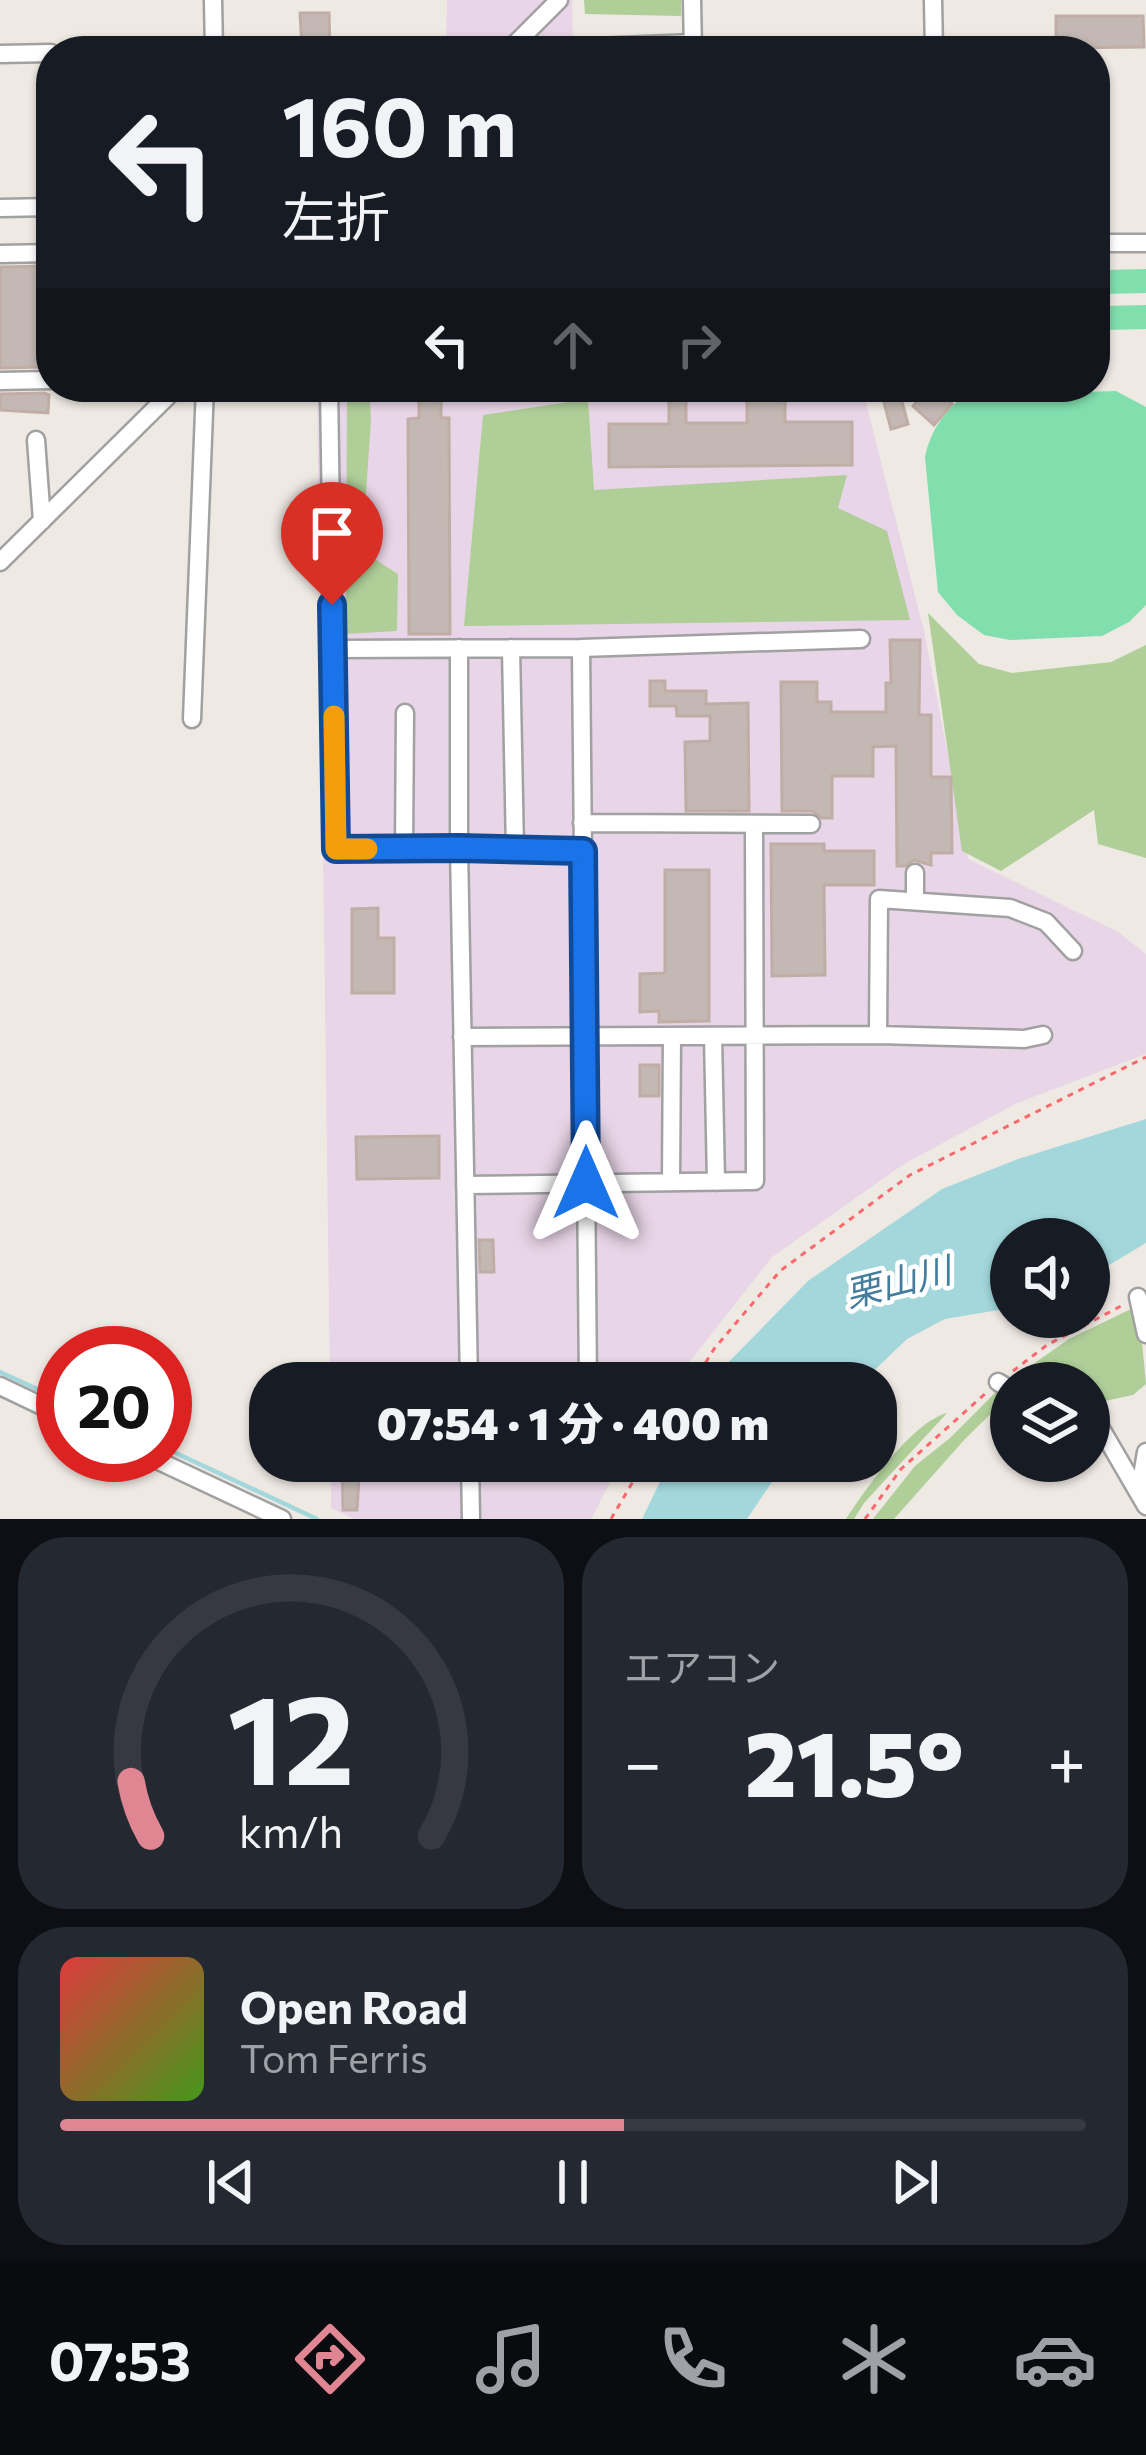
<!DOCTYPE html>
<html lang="ja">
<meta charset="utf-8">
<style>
:root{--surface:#171b24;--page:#242831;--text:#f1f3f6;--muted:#9ea1a6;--line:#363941;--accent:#e08693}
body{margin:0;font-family:Commissioner,"Noto Sans JP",sans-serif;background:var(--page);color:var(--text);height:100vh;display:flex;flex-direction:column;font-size:45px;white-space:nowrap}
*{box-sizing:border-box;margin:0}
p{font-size:39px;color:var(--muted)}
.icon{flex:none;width:66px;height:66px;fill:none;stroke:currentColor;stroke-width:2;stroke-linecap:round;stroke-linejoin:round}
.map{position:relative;height:1519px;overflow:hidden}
.details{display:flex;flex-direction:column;gap:18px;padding:18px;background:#0d0f14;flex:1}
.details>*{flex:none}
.top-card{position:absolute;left:36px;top:36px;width:1074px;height:366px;border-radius:48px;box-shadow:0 3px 9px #0004;background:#171b24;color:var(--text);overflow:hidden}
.tools{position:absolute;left:990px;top:1218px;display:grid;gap:24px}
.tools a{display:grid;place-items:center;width:120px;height:120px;border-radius:50%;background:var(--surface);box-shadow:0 3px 9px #0004;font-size:60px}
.speed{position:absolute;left:36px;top:1326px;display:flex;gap:24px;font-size:60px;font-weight:700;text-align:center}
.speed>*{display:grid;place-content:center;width:156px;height:156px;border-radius:50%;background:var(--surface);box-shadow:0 3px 9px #0004;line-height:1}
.speed .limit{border:18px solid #d22;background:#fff;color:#111}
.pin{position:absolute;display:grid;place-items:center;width:102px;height:102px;color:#fff;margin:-123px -51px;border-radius:50% 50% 50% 0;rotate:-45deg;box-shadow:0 0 12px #0007}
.pin .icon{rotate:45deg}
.me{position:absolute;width:132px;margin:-66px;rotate:0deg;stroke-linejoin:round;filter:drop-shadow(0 0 9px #0008)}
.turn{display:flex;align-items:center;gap:42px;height:252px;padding:0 48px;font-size:54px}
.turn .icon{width:156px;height:156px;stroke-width:2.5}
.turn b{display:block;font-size:84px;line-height:102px}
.lanes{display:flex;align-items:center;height:114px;padding:0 48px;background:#0003;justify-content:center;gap:60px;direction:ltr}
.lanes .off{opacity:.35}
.big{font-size:90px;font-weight:800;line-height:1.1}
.details .widget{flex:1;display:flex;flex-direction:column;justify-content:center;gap:18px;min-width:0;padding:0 42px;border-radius:48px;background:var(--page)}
.details .dial{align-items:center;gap:0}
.dial svg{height:312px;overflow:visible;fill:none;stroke:var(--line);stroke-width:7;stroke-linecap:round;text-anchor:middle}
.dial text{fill:var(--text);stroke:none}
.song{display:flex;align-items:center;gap:36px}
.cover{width:144px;height:144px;border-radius:18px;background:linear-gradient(135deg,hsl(0 70% 55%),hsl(100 70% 35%))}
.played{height:12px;border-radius:6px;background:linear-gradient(90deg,var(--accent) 55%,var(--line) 55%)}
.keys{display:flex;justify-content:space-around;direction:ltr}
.heat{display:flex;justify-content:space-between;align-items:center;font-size:66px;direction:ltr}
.details .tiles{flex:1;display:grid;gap:18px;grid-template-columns:1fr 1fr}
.widget:last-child{grid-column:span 2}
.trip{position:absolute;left:249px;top:1362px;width:648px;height:120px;border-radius:48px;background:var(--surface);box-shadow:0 3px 9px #0004;font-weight:800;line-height:120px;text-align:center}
.dock{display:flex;height:192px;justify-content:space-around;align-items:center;background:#090b0e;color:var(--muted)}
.dock .icon{width:84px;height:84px}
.dock .selected{color:var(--accent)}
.dock b{font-size:54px;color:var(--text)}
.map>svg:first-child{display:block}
</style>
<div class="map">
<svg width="1146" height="1519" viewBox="0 0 1146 1519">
<rect width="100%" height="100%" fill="#efe9e3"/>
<path fill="#e8d5e7" d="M447 0H572L573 51H332V47L446 46Z
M317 387H862L924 631 968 859 1118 932 1146 954V1054L1015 1104 904 1164 772 1257 673 1383H330Z
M331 1461H621L591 1519H354L331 1508Z"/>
<path fill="#afce98" d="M584 0H681V16L585 14Z
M347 387H369L371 420 362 551 398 574 397 631 346 634Z
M588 399 594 490 847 475 838 508 887 531 910 620 464 626 483 415Z
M928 613 979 664 1012 673 1111 662 1146 645V858L1098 844 1094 810 1001 871 962 851Z
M1131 1309 1139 1311 1146 1384 1133 1395 1105 1401 1089 1388V1383H1026L1016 1376 1069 1339Z
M999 1389 1008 1397 965 1439 894 1519H873L915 1466 950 1438Z
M947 1413 864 1503 854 1519H846C866 1489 912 1422 947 1413Z"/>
<path fill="#81dead" d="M1146 269V293L1104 294 1103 270Z
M1146 305V329L1105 330 1104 306Z
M1116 391 1146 407V605L1129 622 1102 636 1010 640 984 635 957 615 938 592 925 457C931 430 943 414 963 396Z"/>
<path fill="#a3d7dc" d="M1146 1119V1243L1089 1277V1239H1011V1308L945 1319 907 1339 861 1383H708L808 1281 942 1189 1018 1159Z
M670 1461H786L747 1519H642Z"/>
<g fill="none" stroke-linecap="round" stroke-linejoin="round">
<path stroke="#a3d7dc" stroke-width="4.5" d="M0 1372 63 1401
M165 1448 317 1519"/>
</g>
<path fill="#c3b8b3" stroke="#c0aea6" stroke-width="3" d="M300 13H329L330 51 302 49Z
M1056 16H1143L1144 47 1056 48Z
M45 266 40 356H43L42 367 0 368V267Z
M669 387H686V423H747V398H785V422H852V465L609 467V424H669Z
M880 387H898L908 424 891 429Z
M929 387H933L952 404 934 425 913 406Z
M44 393 49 395 48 413 0 410V394Z
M419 396H441V418H449L450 634H409L408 419 419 418Z
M890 640H920L919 715H931V777H951L952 853H931V865L914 860 905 866H897L896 746 873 747V776H832V818H822L812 811H782L781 682H817V702H831V712H886V683H891Z
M650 681H665V691H706V704L748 703 749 811H686L685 742 710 741V716H677L676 706H650Z
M771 844H824V851H874V885H824L825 975 772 976Z
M665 870H709V1021L659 1022V1011L640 1012V974L665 973Z
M378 908V938H394V993H352V909Z
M640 1065H659V1096H640Z
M439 1136V1178L357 1179 356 1137Z
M479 1240H493L494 1272H480Z
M342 1463H360L357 1510H343Z"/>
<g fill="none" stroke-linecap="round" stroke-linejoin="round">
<defs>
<path id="minor" d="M213 0 214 51
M692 0 693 50
M933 0 934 51
M571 48 693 43
M508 51 559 0
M0 54 51 53
M0 208 51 207
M1095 243H1146
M0 254 51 253
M0 381 51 380
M329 387 336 849 459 848 583 851
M36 440 42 521
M0 562 177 387
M459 648V848L469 1383
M511 648 515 850
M581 648 588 1383
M332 649 581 648 861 639
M192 719 205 387
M582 823 811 824
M404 849 405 713
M915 899V873
M878 1035 879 899 1010 908 1046 922 1073 951
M713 1036 716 1182
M462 1037 878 1035 1024 1039 1043 1035
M671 1182 672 1036
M465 1185 755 1181 754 826
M1138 1297 1146 1334
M998 1382 1011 1390
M0 1386 63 1416
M1089 1408 1146 1506
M146 1455 282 1519
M470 1461 471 1519
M1139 1494 1146 1452"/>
</defs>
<use href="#minor" stroke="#a1a1a1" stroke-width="21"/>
<path stroke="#fa696e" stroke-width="3" stroke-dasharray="6 6" stroke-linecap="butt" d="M1013 1371 1047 1345 1123 1305
M693 1383 714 1349 780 1271 910 1175 1146 1057
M611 1519 645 1461
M865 1519 901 1469 987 1392"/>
<use href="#minor" stroke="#fff" stroke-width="16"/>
</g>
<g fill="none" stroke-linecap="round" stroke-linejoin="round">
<defs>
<path id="route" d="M332 605 336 849 459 848 583 851 586 1183"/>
</defs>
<use href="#route" stroke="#114b97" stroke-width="30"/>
<use href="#route" stroke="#1a73e8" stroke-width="21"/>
<path stroke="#f59e0b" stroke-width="21" d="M334 716 336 849H367"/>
</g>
<g text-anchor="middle" stroke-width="9" stroke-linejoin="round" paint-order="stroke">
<g font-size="36" font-style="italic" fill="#447d9d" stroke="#fff">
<text transform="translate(898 1282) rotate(-14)" y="13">栗山川</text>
</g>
</g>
</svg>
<div class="tools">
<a><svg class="icon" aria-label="sound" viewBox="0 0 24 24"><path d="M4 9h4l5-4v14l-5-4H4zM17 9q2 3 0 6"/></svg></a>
<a><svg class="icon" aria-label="layers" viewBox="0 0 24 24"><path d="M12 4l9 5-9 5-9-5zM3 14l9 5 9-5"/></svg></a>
</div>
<div class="speed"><div class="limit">20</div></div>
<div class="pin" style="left:332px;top:605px;background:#d93025"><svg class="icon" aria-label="arrive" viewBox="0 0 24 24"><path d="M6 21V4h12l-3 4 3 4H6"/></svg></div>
<svg class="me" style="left:586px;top:1183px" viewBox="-20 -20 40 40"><path d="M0-17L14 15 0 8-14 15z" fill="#1a73e8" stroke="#fff" stroke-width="4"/></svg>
<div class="trip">07:54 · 1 分 · 400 m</div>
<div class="top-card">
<div class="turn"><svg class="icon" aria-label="left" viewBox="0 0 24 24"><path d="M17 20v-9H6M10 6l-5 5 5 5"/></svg><div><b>160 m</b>左折</div></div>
<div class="lanes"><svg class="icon" aria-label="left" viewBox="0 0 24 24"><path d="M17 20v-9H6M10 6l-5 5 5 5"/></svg><svg class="icon off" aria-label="ahead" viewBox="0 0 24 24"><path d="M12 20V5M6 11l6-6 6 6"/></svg><svg class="icon off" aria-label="right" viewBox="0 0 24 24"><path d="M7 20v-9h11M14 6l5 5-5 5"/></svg></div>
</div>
</div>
<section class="details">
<div class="tiles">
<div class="widget dial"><svg viewBox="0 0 100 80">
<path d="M14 69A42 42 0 1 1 86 69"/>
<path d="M14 69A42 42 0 0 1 9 55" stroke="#e08693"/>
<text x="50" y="56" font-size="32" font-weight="700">12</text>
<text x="50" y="72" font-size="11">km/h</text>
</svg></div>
<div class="widget"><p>エアコン</p>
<div class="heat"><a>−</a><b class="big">21.5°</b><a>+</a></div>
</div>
<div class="widget">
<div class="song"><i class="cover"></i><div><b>Open Road</b><p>Tom Ferris</p></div></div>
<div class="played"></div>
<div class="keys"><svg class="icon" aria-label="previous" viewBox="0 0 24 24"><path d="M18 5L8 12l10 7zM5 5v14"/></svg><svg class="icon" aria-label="pause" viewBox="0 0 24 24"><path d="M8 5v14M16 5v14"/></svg><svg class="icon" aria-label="next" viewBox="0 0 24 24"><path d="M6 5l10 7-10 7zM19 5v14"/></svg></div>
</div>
</div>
</section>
<nav class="dock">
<b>07:53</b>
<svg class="icon selected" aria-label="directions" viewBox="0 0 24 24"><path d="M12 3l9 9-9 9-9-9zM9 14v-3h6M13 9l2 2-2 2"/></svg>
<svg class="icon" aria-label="music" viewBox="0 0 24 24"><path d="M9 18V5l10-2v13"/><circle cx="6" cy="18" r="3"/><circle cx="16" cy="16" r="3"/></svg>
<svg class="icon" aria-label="phone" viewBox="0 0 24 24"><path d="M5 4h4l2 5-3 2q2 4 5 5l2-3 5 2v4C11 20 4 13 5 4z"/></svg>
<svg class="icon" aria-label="climate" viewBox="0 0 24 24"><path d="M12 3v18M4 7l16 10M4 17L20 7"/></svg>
<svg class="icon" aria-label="car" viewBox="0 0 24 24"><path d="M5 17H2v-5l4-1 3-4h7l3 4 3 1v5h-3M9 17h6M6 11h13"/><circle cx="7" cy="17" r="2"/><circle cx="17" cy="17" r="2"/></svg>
</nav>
